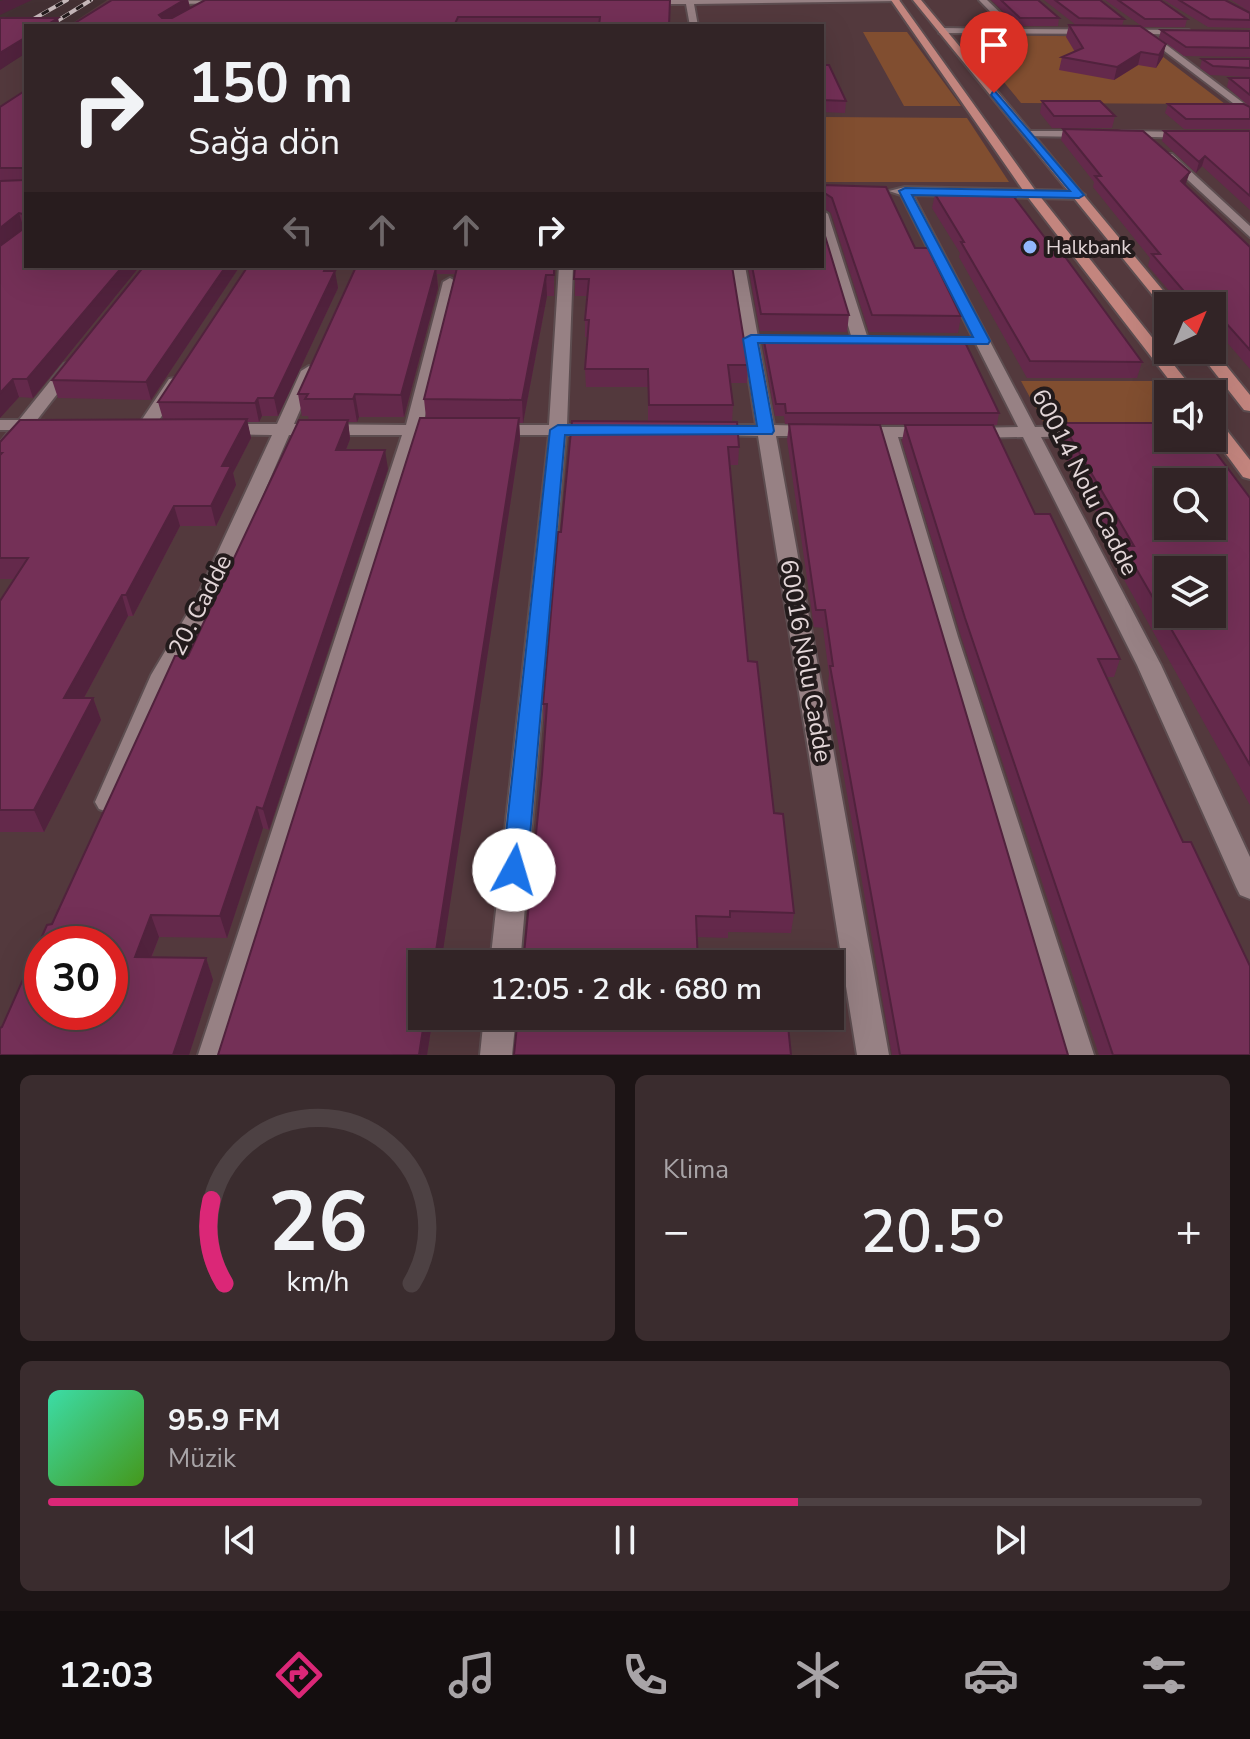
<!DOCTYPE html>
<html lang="tr">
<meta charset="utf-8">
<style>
:root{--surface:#322426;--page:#3a2c2e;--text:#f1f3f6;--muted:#a8a4a7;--line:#4d4143;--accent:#db2777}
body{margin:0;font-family:"Nunito Sans",sans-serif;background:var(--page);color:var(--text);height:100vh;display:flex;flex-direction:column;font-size:30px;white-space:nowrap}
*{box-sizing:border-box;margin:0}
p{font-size:26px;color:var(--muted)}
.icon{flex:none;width:44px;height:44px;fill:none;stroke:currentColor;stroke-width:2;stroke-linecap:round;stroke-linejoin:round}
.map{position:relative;height:1055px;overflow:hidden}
.drawer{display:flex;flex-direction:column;gap:20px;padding:20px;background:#1c1415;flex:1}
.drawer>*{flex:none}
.guide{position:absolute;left:24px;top:24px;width:800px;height:244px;border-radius:0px;box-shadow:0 8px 32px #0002,0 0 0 2px var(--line);background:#322426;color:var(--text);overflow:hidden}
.needle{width:52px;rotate:44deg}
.fabs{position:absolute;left:1154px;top:292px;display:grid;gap:16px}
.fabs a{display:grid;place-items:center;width:72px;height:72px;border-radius:0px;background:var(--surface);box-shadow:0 8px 32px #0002,0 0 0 2px var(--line);font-size:40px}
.speed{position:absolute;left:24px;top:926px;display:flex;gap:16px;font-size:40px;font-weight:700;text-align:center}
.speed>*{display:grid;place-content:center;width:104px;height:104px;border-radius:50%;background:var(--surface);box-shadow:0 8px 32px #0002,0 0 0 2px var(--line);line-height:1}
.speed .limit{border:12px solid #d22;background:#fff;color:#111}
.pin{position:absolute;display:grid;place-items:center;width:68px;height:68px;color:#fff;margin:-82px -34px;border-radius:50% 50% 50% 0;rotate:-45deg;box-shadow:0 0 8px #0007}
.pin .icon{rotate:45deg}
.me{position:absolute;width:88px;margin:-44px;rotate:6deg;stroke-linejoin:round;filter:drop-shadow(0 0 6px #0008)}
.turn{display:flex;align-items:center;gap:28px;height:168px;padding:0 32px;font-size:36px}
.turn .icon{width:104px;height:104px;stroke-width:2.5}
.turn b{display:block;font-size:56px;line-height:68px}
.lanes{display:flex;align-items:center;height:76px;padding:0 32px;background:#0003;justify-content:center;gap:40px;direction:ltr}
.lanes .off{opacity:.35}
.big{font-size:60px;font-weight:600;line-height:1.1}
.drawer .tile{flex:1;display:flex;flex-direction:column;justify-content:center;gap:12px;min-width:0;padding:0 28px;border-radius:12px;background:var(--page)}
.drawer .dial{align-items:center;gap:0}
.dial svg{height:208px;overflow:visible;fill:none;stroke:var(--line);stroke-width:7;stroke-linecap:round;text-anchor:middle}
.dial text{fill:var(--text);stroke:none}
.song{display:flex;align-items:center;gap:24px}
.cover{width:96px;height:96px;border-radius:12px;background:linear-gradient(135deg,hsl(160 70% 55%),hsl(100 70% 35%))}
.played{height:8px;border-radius:4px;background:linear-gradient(90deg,var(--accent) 65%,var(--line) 65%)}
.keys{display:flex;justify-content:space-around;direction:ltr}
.heat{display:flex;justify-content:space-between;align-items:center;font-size:44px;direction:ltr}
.drawer .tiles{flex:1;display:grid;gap:20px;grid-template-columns:1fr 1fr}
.tile:last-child{grid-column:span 2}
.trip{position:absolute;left:408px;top:950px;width:436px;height:80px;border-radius:0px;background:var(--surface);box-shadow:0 8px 32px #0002,0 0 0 2px var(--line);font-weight:600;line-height:80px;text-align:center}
.dock{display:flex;height:128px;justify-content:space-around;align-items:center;background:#140e0f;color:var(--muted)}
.dock .icon{width:56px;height:56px}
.dock .selected{color:var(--accent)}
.dock b{font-size:36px;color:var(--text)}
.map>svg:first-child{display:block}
</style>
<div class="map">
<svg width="1250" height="1055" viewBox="0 0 1250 1055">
<rect width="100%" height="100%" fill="#433033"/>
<path fill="#53393d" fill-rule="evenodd" d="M107 0H1250V1055H0V69L26 53V266H822V26H68ZM1168 306H1212V350H1168ZM1168 394H1212V438H1168ZM1168 482H1212V526H1168ZM1168 570H1212V614H1168ZM42 944H110V1012H42ZM422 964H830V1016H422Z"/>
<path fill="#814e30" d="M863 32H907L961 106H904Z
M965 35 1137 37 1225 104 1021 103Z
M822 117 967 118 1009 182H822Z
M1021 381H1162L1172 394H1168V424L1044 423Z"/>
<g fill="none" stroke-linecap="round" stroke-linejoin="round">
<defs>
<path id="minor" d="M121 0 228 1 232 3 122 5 118 3Z
M641 0H899L900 1 694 4 698 26H690L686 4H644Z
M979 0H987L1017 29 1189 30 1186 35 1152 34 1250 108V116L1142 34 939 33 942 28 1007 29Z
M1029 131H1086L1091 134 1086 137 1025 136V132Z
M1122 131 1190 132 1195 135 1190 138 1118 136V132Z
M1164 154H1172L1250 226V237L1164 158Z
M905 187 1079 191 1085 195 1079 199 913 195 1035 427 1084 426 1093 431 1084 436 1041 437 1161 665 1250 857V899L1240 895 1236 887 1137 665 1023 437 972 438 963 433 972 428 1018 427 901 195 889 191Z
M822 210 828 214 868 339 866 342 860 344 852 339 822 236Z
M559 266H573L567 425H596L605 430 596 435H566L520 964H490L549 435H492L483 430 492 425H549Z
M731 266H745L774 425 812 426 821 431 812 436H776L889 1055H857L758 436 712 435 703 430 712 425H756Z
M450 278 457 282 423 425H444L453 430 444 435H420L230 1055H198L402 435H289L218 599 175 675 121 802 117 809 108 812 99 809 95 802 151 675 196 599 272 435 224 434 215 429 224 424H277L301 371 309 366 317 371 294 424 406 425 443 282Z
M70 362 78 367 37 420 46 421 49 425 46 429 29 430 6 459 0 460V443L10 430H0V420H19L64 364Z
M175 378 183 383 152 431 146 432 140 431 137 427 169 379Z
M856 427H928L937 432 928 437H898L958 637 1094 1055H1062L936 637 880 437 850 436 847 432Z
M484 1016H516L512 1055H480Z"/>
<path id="major" d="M891 0H899L1035 190 1197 394H1180L1027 196Z
M913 0H921L1176 306 1164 309Z
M1212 348 1250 395V411L1244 410 1197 350Z
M1212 418 1218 419 1250 460V479L1243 477 1212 435Z"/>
</defs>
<use href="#minor" stroke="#5d4d50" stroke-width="4"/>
<use href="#major" stroke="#5d4d50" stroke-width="4"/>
<use href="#minor" fill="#978184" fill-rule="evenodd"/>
<use href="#major" fill="#c3857e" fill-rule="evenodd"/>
<defs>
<path id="rail" d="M49 26 91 0
M0 38 67 0"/>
</defs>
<use href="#rail" stroke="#c6b8ba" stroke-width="4"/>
<use href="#rail" stroke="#231b1c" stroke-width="3" stroke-dasharray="8" stroke-linecap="butt"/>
</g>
<path fill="#64294b" d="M112 0H188L190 8 670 0 669 26H70Z
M991 0H1038L1059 18 1058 26H1018Z
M1044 0H1100L1124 19 1122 26 1163 57 1156 68 1138 65 1114 80 1059 70 1062 57 1075 52 1066 37 1069 25H1076Z
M1105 0H1160L1187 19 1185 27H1143Z
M1164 0H1225L1250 13V28L1208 27Z
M1231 0H1250V12Z
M1161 30 1250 31V57L1184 56 1159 38Z
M1202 59H1250V77L1210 75 1200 68Z
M822 65 846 101 845 113 822 112Z
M1229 78H1250V107L1227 87Z
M26 90V266H140L33 398 19 397 0 418V107Z
M1042 101 1115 116 1112 128H1052L1040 113Z
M1168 104 1250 107V129H1184L1165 113Z
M1063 129 1186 183 1185 185 1250 247V369L1212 325V306H1182L1148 266 1150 258 1093 187 1094 182 1061 140Z
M1164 131H1250V210L1202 166 1196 173 1162 141Z
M822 185 915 248 961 316 958 333 869 332 831 213 822 207Z
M935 194 1049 243 1142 362 1137 378H1027L959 257 960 253 932 208Z
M144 266H240L151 400 58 398 52 380Z
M248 266H337L334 271 338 288 278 416H262L259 422H247L251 438 233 473 236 485 216 526H180L133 616H128L84 698H93L101 720 44 832H0V601L15 579H0V442L163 419 158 402Z
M380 266H557L554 273V296H547L523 423H519L520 439 427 1055H218L426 418 424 399 455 274H437L438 288 404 417H359L357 422H348L350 439 346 450 388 469 269 830 263 828 227 938 159 937 152 957 206 958 213 980 189 1055H0L2 1027 52 924 309 420 308 416H302L298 394 380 269Z
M575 266 748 365 747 383H730L733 405 732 422 739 447 738 465H730L748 661 774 813 794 913 791 933 728 932V938L697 937 542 774 545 725H544L543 704 561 532 648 422V387H586L585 369 588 337H585V320L588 296H575Z
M748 266H822L849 315 847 332 760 331Z
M763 336 999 413 997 425 785 424 784 416H775L763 347Z
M1062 423 1250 498V805L1117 567 1121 555 1057 442Z
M789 424 1068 1055H892L828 684 829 674 823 628 814 627 787 440Z
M905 425 1035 514 1120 659 1114 677H1106L1183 842 1250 1055H1099L961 636 902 441Z"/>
<path fill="#51223d" d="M3 0H32L0 15V1Z
M184 0H188L190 8 161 25 159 15Z
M58 18 60 26H45Z
M26 37V53L0 70V53Z
M1166 44 1163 57 1156 68 1159 55Z
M1141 52 1138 65 1114 80 1117 67Z
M1205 156 1202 166 1196 173 1199 162Z
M1190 172 1186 183 1178 192 1181 181Z
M19 213 24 229 0 248V228Z
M123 266H140L33 398 27 379Z
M226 266H240L151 400 146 382Z
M326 266H337L326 287 324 271Z
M436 268 438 288 404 417 401 395Z
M335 271 338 288 278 416 274 398Z
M546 275 547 296 523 423 522 400Z
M13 379 19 397 0 418V393Z
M355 394 359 417 357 422 353 399Z
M258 398 262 416 259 422 255 403Z
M519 418 520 439 441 964H434Z
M247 419 251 438 233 473 236 485 216 526 211 506 222 466Z
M348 420 350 439 339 468 336 450Z
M385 450 388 469 269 830 263 809Z
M174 506 180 526 133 616 126 595Z
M122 595 128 616 72 720 64 698Z
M93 698 101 720 44 832 34 810Z
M257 807 263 828 227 938 220 916Z
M151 915 159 937 143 978 135 957Z
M206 958 213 980 189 1055H173Z
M425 1016H433L427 1055H419Z"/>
<path fill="#743057" stroke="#51223d" stroke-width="2" fill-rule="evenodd" d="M112 0H184L159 15 162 18H172L205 0H670L669 26H599L600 17H458L454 26H70Z
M1001 0H1038L1059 18H1020Z
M1055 0H1100L1124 19 1079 18Z
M1118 0H1160L1187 19H1145Z
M1179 0H1225L1250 13V20L1210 19Z
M0 18H58L45 26H26V37L0 53Z
M1069 25 1140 26 1166 44 1159 55 1141 52 1117 67 1062 57 1083 48Z
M1161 30 1250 31V48L1186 47Z
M1202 59H1250V68L1213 66Z
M822 65H829L846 101 822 100Z
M1229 78H1250V95Z
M26 90V266H123L27 379H13L0 393V246L23 229V214L19 213 0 228V181L24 180 25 171 22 168H0V107Z
M1042 101H1100L1115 116H1054Z
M1168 104H1244L1250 107V119H1186Z
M1063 129 1143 131 1190 172 1181 181 1250 247V350L1202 296H1188L1152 254H1160L1095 176H1101Z
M1164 131H1250V196L1205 156 1199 162Z
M822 185 886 187 915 248H928L961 316 872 315 832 198 823 192 822 205Z
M935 194 1014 197 1049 243H1055L1142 362 1030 361 961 242H964Z
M822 226 849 315 761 314 752 266H822Z
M144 266H226L146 382 52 380Z
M248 266H326L324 271H335L274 398H258L255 403 158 402Z
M575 266H732L748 365H728L733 405H649L648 369H585L589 320H585L589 279H574Z
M554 267V275H546L522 400 424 399 457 268Z
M436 268 401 395 355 394 353 399H305L308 394H298L355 269Z
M763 336 963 338 999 413H786L785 404H776Z
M420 418H519L434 964H422V1016H425L419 1055H218Z
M247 419 222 466H231L211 506H174L126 595H122L64 698H93L34 810H0V601L28 558H0V455L2 453H0V442L20 420Z
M299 420H348L336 450H385L263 809 257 807 220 916 151 915 135 957 206 958 173 1055H0V1028L2 1027 47 925 52 924 175 656H188ZM42 944H110V1012H42Z
M572 421 737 422 739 447H728L748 661 757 662 774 813 783 814 794 913 730 911V917L696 916 698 964H523L542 774 547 704H543L558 532H561Z
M1062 423H1168V438H1205L1250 498V765L1123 546H1134ZM1168 482H1212V526H1168ZM1168 570H1212V614H1168Z
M789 424 880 425 1068 1055H900L830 666H833L825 610H816Z
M905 425H993L1035 514H1050L1120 659H1098L1183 842H1191L1250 966V1055H1113L965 618Z
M518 1016H787L791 1055H514Z"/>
<path fill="#1a73e8" stroke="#114b97" stroke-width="2" d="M994 90 1084 195 1079 198 912 195 990 341 988 344 758 343 774 431 772 434 565 435 527 870 523 877 514 880 505 877 502 870 550 430 558 425 757 426 743 339 751 335 973 337 899 191 905 188 1070 191 991 95Z"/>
<circle fill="#91b8fd" stroke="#231b1c" stroke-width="3" cx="1030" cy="247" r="8"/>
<g text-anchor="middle" stroke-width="8" stroke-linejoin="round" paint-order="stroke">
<g font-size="20" fill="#e3d6d8" stroke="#231b1c" text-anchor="start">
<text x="1046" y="254">Halkbank</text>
</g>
<g font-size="24" fill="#e3d6d8" stroke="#231b1c">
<text transform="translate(1085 482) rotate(63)" y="8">60014 Nolu Cadde</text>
<text transform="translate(200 605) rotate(-63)" y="8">20. Cadde</text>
<text transform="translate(806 661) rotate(80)" y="8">60016 Nolu Cadde</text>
</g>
</g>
</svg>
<div class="fabs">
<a><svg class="needle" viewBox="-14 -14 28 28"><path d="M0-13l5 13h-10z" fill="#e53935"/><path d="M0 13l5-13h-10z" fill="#a8a4a7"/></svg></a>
<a><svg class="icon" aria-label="sound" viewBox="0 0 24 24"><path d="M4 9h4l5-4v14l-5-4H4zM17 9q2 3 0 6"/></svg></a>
<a><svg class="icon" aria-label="search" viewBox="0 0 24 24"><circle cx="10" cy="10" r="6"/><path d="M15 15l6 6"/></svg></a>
<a><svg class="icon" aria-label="layers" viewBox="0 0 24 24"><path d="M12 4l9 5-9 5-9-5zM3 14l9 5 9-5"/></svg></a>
</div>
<div class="speed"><div class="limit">30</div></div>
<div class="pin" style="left:994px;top:93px;background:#d93025"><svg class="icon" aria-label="arrive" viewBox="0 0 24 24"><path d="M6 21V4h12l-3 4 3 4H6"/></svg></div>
<svg class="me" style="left:514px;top:870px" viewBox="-20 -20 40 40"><circle r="19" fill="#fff"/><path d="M0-13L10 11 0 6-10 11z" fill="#1a73e8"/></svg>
<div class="trip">12:05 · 2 dk · 680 m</div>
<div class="guide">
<div class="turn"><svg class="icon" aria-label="right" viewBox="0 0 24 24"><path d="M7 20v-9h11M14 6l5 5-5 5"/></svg><div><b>150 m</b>Sağa dön</div></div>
<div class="lanes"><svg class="icon off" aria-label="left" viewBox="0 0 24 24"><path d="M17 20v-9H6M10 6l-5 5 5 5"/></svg><svg class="icon off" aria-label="ahead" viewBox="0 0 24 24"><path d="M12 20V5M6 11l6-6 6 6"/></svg><svg class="icon off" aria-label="ahead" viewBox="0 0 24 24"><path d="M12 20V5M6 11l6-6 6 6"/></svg><svg class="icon" aria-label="right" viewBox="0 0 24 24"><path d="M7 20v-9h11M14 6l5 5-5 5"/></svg></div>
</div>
</div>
<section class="drawer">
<div class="tiles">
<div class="tile dial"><svg viewBox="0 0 100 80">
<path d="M14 69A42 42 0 1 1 86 69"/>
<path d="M14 69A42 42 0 0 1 9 37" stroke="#db2777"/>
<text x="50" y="56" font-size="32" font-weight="700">26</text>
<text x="50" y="72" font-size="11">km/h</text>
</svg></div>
<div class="tile"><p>Klima</p>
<div class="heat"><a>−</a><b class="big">20.5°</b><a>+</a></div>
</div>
<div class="tile">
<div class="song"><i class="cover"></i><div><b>95.9 FM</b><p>Müzik</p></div></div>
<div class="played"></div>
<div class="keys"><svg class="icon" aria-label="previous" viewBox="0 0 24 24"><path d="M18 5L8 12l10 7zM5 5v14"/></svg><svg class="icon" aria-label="pause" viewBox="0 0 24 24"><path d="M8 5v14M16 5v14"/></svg><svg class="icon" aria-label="next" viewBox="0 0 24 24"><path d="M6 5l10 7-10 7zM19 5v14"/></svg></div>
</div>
</div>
</section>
<nav class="dock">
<b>12:03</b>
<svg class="icon selected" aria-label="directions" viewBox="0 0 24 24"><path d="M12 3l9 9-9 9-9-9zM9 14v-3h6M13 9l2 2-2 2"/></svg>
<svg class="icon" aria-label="music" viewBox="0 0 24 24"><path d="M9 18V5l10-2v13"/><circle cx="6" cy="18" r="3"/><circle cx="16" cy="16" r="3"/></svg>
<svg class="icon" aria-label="phone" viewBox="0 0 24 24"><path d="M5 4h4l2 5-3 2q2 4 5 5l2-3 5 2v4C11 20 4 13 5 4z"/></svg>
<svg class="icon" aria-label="climate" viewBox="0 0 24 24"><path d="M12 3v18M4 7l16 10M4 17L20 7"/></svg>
<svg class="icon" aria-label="car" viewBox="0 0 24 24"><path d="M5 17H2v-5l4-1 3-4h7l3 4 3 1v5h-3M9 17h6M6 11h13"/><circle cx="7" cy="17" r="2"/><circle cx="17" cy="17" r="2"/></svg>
<svg class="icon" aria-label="filters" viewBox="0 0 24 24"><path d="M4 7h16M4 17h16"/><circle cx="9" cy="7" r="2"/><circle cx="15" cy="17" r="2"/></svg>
</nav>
